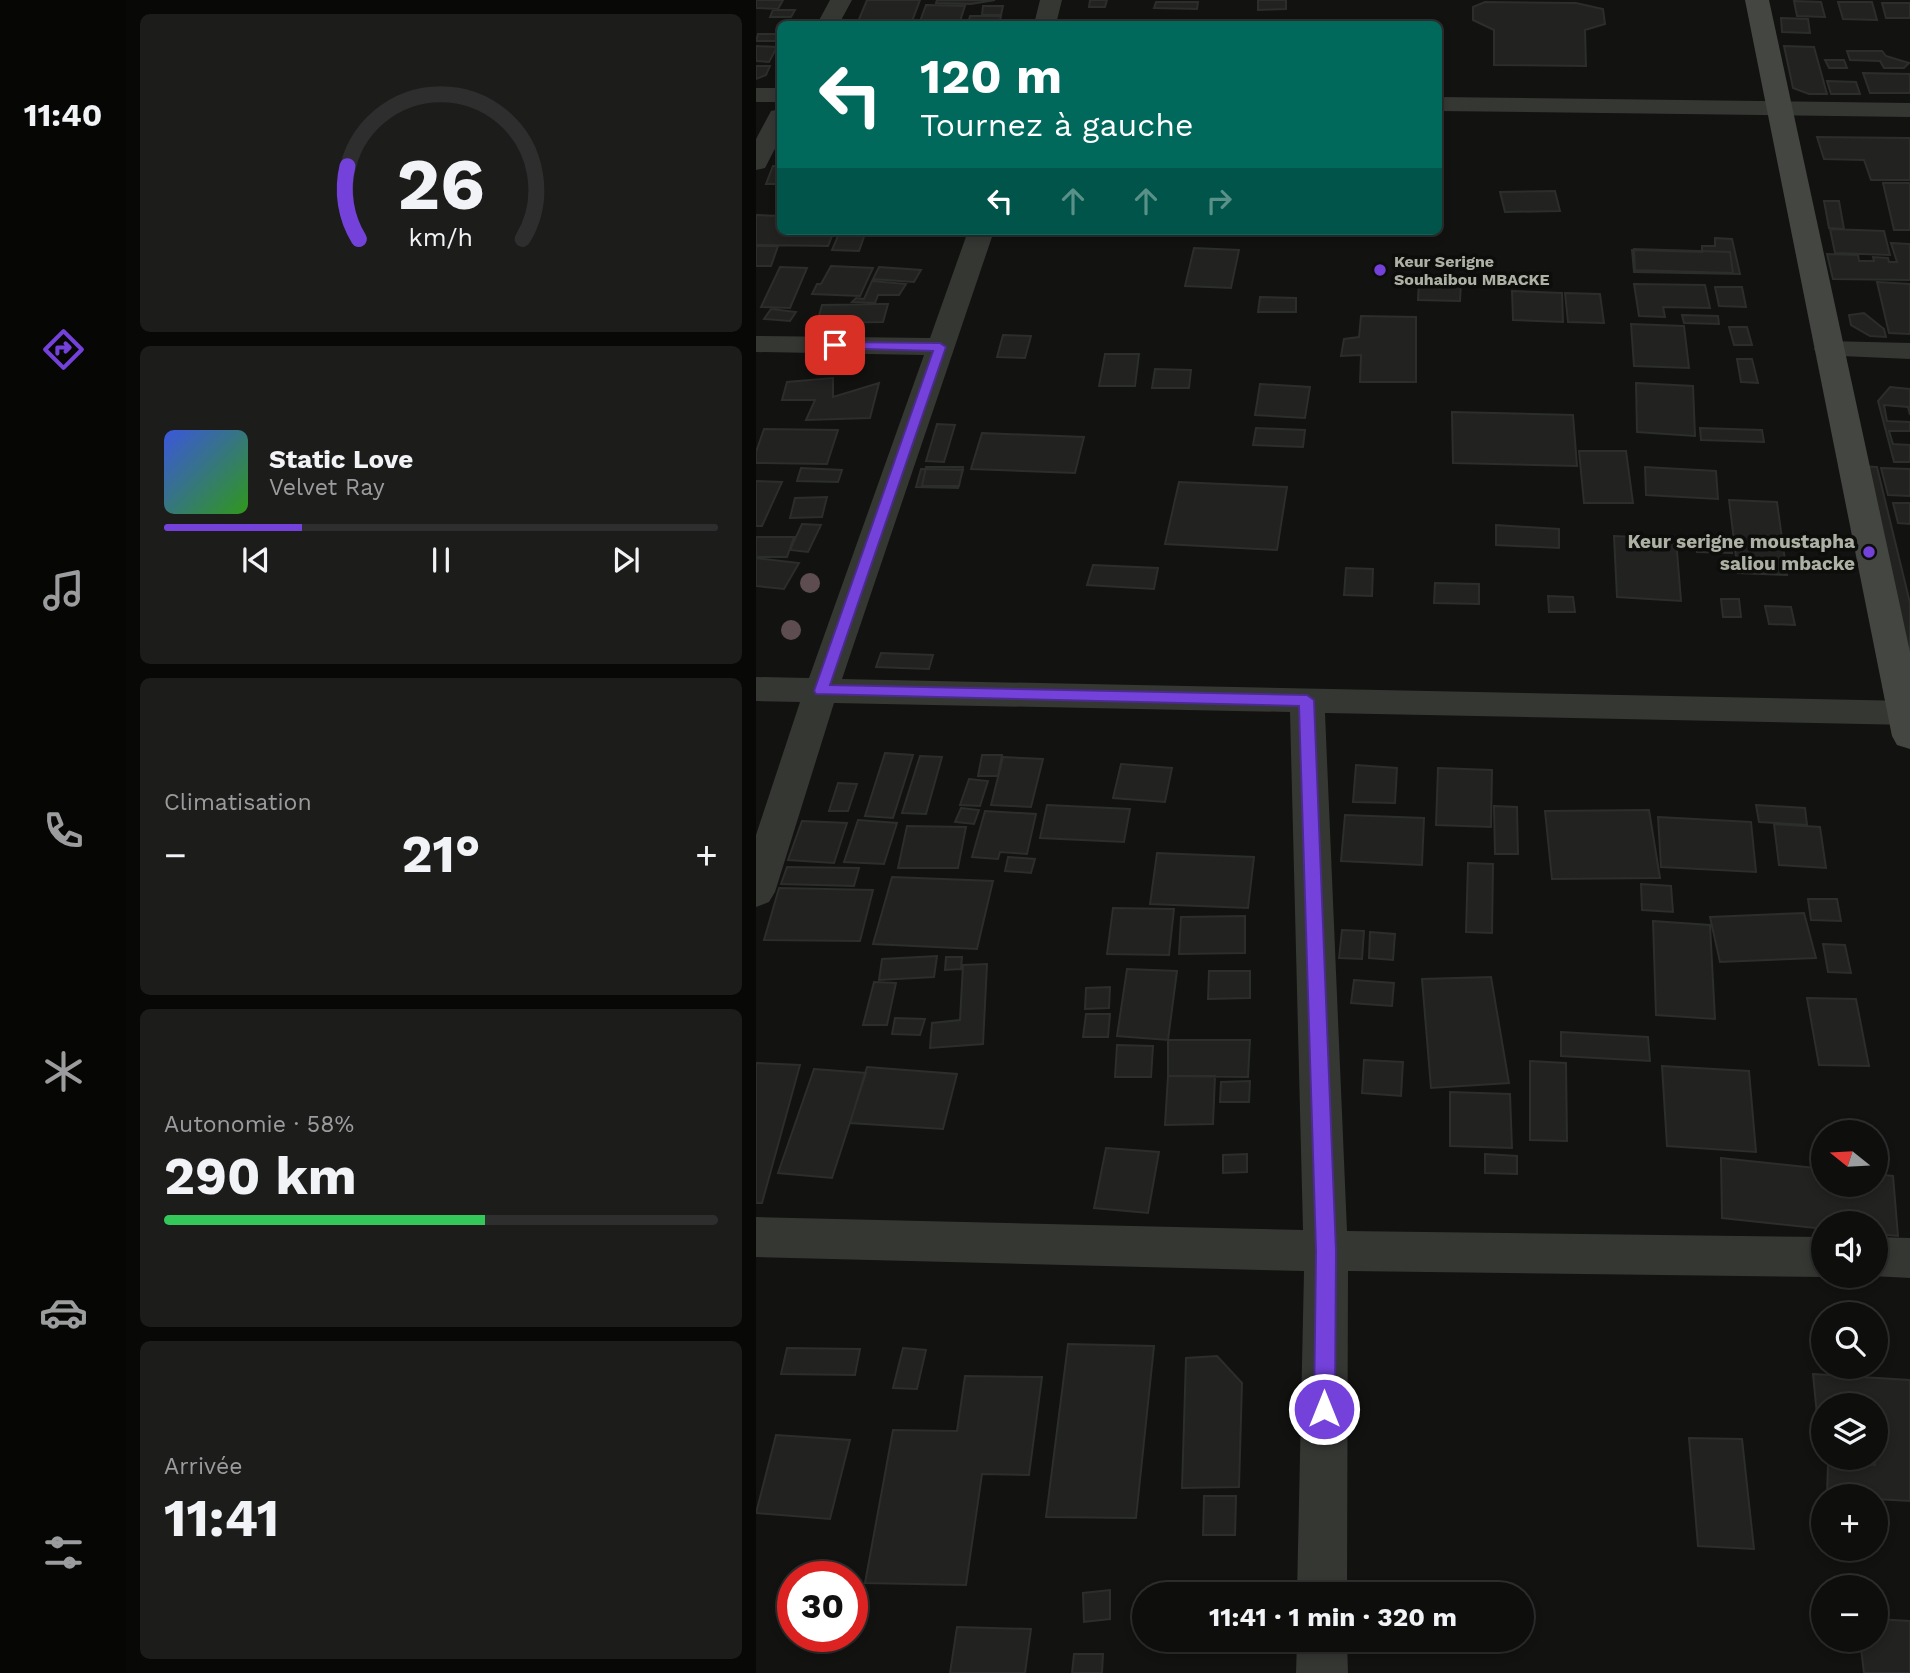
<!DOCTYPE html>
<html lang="fr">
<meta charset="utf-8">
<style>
:root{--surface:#0e0e0d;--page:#1c1c1b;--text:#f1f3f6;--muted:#9b9c9d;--line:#2e2e2e;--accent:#7442da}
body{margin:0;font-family:"Work Sans",sans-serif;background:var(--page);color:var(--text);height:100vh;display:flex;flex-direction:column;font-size:26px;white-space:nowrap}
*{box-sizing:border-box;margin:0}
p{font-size:23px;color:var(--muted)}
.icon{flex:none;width:38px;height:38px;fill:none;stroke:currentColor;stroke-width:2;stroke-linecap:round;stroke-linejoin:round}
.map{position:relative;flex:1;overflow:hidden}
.details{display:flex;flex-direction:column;gap:14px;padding:14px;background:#080807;width:630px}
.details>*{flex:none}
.hud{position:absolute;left:21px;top:21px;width:665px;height:214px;border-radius:10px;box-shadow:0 4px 10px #0003,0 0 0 2px var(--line);background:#00695c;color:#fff;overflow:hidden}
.needle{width:46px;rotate:288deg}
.controls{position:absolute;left:1055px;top:1120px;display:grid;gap:14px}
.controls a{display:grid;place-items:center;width:77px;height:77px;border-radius:50%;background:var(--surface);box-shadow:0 4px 10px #0003,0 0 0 2px var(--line);font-size:35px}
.speed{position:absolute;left:21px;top:1561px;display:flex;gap:14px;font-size:35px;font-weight:700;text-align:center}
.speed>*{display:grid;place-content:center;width:91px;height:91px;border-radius:50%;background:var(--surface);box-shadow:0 4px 10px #0003,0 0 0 2px var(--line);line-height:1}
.speed .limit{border:10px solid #d22;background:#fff;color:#111}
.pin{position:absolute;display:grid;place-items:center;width:60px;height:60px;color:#fff;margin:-30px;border-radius:14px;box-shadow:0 4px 10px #0006}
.me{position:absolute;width:77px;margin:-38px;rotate:0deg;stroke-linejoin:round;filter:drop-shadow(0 0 5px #0008)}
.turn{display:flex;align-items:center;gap:24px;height:147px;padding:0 28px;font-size:32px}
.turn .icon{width:91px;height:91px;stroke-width:2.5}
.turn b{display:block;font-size:49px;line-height:60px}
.lanes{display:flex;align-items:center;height:66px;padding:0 28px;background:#0003;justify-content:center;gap:35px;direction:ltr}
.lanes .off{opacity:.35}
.big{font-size:52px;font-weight:700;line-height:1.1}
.details .widget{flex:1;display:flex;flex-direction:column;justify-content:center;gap:10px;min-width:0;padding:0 24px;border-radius:10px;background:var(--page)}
.details .dial{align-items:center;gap:0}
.dial svg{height:182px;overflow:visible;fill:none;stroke:var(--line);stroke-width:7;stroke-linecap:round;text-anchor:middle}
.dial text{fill:var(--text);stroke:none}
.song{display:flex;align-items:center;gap:21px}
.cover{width:84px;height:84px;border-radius:10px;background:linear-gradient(135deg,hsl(230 70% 55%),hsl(110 70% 35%))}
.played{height:7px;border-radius:4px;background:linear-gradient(90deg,var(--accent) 25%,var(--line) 25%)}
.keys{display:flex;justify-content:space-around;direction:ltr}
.heat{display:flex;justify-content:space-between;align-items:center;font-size:38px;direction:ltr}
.charge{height:10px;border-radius:5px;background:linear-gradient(90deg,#34c759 58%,var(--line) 0)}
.trip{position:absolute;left:376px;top:1582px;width:402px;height:70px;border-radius:35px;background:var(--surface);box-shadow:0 4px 10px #0003,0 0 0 2px var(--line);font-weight:700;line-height:70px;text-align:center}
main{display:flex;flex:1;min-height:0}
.tabs{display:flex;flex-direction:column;width:126px;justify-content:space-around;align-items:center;background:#060605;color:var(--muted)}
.tabs .icon{width:49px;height:49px}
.tabs .current{color:var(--accent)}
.tabs b{font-size:32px;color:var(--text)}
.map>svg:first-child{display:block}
</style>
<main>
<nav class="tabs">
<b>11:40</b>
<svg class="icon current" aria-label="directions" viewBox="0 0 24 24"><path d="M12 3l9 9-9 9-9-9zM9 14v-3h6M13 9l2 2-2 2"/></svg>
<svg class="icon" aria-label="music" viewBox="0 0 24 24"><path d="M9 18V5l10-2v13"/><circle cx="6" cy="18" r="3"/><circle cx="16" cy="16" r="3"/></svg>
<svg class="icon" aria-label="phone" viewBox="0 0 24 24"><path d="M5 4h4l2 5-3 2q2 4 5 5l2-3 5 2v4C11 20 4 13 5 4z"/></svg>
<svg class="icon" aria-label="climate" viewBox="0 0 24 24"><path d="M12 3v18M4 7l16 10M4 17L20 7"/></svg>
<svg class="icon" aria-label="car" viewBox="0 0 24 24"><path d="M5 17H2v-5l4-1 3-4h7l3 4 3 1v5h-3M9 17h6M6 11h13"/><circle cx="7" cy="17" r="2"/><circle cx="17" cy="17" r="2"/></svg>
<svg class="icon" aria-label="filters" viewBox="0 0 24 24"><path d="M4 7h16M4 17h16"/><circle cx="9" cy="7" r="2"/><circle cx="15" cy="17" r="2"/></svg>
</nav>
<section class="details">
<div class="widget dial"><svg viewBox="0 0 100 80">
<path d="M14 69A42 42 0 1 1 86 69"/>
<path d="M14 69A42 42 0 0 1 9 37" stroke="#7442da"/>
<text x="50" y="56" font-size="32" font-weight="700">26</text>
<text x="50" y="72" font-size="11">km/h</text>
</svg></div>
<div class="widget">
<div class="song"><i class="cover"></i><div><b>Static Love</b><p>Velvet Ray</p></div></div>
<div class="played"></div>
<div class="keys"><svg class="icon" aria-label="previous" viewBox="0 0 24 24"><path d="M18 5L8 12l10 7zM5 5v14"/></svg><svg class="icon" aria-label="pause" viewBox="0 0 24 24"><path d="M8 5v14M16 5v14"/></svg><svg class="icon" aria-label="next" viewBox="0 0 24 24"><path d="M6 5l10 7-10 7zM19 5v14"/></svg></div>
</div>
<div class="widget"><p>Climatisation</p>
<div class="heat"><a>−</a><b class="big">21°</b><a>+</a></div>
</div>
<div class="widget"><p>Autonomie · 58%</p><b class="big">290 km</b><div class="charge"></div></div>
<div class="widget"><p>Arrivée</p><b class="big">11:41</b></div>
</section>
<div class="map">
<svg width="1154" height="1673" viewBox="0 0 1154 1673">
<rect width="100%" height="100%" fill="#121211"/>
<path fill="#222321" stroke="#2c2e2b" stroke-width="2" d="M0 0H27L22 9 0 8Z
M111 0H164L155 24H101Z
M181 0H239L215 4 180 3Z
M334 0H351L349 7H333Z
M502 0H530V9L502 10Z
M1038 1 1065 2 1069 17 1041 16Z
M400 2H442L441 9 398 8Z
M729 2 820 3 847 9 849 24 829 30 830 66 738 65V30L717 20V7Z
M1082 2H1116L1121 20 1087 19Z
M1126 3H1154V18H1130Z
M170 5 209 6 203 24H163Z
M227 6H247L245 15H226Z
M17 10H39L35 17H14Z
M214 16H245L243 24H212Z
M1025 18 1052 19 1054 33 1026 32Z
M2 34H24V41H0Z
M0 46 21 47 13 62 0 61Z
M1028 46 1058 47 1071 94H1053L1037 88Z
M1091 51H1126L1130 56 1153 63 1148 68H1128L1124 61 1094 60Z
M1069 60H1088L1091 68H1073Z
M0 66H14L10 75 0 79Z
M1107 73 1154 74V93H1114Z
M1071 81 1100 82 1104 94H1075Z
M1061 137 1154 138V180H1115L1108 160 1068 159Z
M17 166H24V184H10Z
M1127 183H1154V230H1138Z
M799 191 804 211 749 212 744 192Z
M1068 201H1083L1088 229 1073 228Z
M0 215 24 216V231H78L72 246 0 245Z
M1074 229 1128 231 1134 255 1079 253Z
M84 231H110L103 251 76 250Z
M959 238 976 239 984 274 878 272 876 250 946 252V246H959Z
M1135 243 1154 244V280L1077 279 1071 254 1102 255 1103 261H1118L1117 257 1132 258 1133 262H1141Z
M0 246H22L15 266H0Z
M438 248 483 250 475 288 429 286Z
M878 249 974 252 977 273 879 270Z
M75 266 117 268 104 296 56 294 61 284H65Z
M24 267 51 268 34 308 5 307Z
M123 267 165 270 158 282 117 279Z
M116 281 150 284 143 295H122L119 303 96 302 100 298 108 299Z
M663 281 705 282 704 301 662 300Z
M1121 282 1154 284V334L1133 333Z
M878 284 949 285 954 308 907 307 909 317 883 316Z
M959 287H986L990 307 963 306Z
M756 291 806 293 807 322 757 320Z
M809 293 844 294 848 323 812 322Z
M504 297 540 298V312H502Z
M125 304H132L127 322 61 323 66 305Z
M15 309 40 312 34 321 8 319Z
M1108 313 1128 329 1130 337 1114 336 1095 325 1093 315Z
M926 315 962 316 963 324 928 323Z
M605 316 660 317V382H604L605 355 585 356 588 339 603 337Z
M875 324 928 326 933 368 878 366Z
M973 327H991L996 345H978Z
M247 335 275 336 269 358 241 357Z
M349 354H383L379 386H343Z
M981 359H996L1002 383 985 382Z
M399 369 435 370 433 388H396Z
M77 378V397L123 383 114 418 50 420 59 400H26L31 382Z
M880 383 937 386 939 436 881 432Z
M504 384 554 387 549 418 499 415Z
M1134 387 1154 389V415L1152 407 1128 405 1131 421 1154 422V431H1133L1137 444 1154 445V462H1138L1122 401Z
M696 412 817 415 821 466 697 463Z
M181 424 199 425 188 462 170 461Z
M500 428 549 430 547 447 497 445Z
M944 428 1006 430 1008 442 945 440Z
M8 429 82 430 71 464 0 463V452Z
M226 433 328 437 319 473 215 469Z
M823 451H870L877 503H828Z
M1099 466 1121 467 1154 603V670Z
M170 467H207L203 486H166Z
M889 467 960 471 962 499 890 495Z
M45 468 86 470 82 482 41 481Z
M1125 468 1154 469V496L1132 495Z
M165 469 207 470 202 488 160 487Z
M0 481 26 482 6 526H0Z
M423 482 531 487 521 550 409 544Z
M71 497 66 517 34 518 39 498Z
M973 500 1021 502 1031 575 982 573Z
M1137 503H1154V524L1142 523Z
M46 524 65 525 52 552 34 550Z
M740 525 803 529V548L740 545Z
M858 536 920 539 925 601 861 597Z
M0 537H38L31 557H0Z
M939 538H974L976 553 941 552Z
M0 558 43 563 28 589 0 586Z
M337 565 402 568 398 589 331 585Z
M590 568 617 569 616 596 588 595Z
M679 583 723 584V604L678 603Z
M792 596 817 597 819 612H793Z
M965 599H983L985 617H967Z
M1009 606 1035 607 1039 625 1013 624Z
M125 653 177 655 173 669 120 667Z
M129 753 157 755 137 818 109 816Z
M226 755H246L242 776H222Z
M164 756 186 757 170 814 146 813Z
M247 757 287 759 275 807 235 805Z
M365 764 416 768 409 802 357 798Z
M600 765 641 768 639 803 597 802Z
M682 768 736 770 735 827 680 825Z
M213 779 232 781 224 806 204 805Z
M82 783 101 784 92 811H73Z
M291 805 374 809 368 842 284 838Z
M1000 805 1049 808 1051 825 1003 822Z
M738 806 761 807 762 854H739Z
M205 808 223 810 218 824 199 822Z
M893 810 904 878 796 879 789 811Z
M229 811 280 814 271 854 244 852 242 859 216 857Z
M589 815 668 818 666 865 585 861Z
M902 817 995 822 1000 872 905 867Z
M102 820 141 823 128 864 88 862Z
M46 821 91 823 78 863 32 860Z
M1018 824 1064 827 1070 868 1023 865Z
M151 826 210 827 202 868H142Z
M401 853 498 857 492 908 394 904Z
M252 857 279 859 275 873 249 871Z
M712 863 737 864 736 933 710 932Z
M31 867 103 868 98 886 25 884Z
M136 877 237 881 221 949 117 944Z
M885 884 915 886 917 912 886 910Z
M23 888 117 890 104 941 8 940Z
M1052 899H1081L1085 921 1055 920Z
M357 908 418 909 413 955 351 954Z
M1048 913 1060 958 964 962 954 917Z
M489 916V953L423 954 425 917Z
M897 921 954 925 959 1019 900 1015Z
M586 930 608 931 606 959 583 958Z
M614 932 639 934 637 960 613 958Z
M1067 944 1089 945 1095 973 1072 972Z
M181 956 178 977 123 980 126 959Z
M190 957H206L205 969 189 970Z
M231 964 227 1044 174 1048 176 1023 204 1020 207 965Z
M371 969 421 971 412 1040 361 1036Z
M453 971H494V998L452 999Z
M735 977 753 1083 675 1088 666 979Z
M598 980 638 983 636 1006 595 1003Z
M118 982 140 983 131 1025H107Z
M354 987 353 1008 329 1009 330 988Z
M1051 998 1100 999 1113 1066 1063 1065Z
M330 1014H354L352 1037H327Z
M139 1018 169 1019 164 1035 136 1034Z
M805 1032 892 1037 894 1061 805 1056Z
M412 1040H494L492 1077 412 1076Z
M361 1045 397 1046 395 1077H359Z
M608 1060 647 1062 645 1096 606 1093Z
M774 1061 810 1063 811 1141 774 1140Z
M0 1063 44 1065 6 1203H0Z
M906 1066 993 1071 1000 1152 911 1146Z
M111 1067 201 1074 187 1129 94 1123Z
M58 1069 110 1073 76 1178 22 1173Z
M412 1076H459L457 1124 409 1125Z
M494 1081 493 1102H464L465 1082Z
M694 1092 754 1094 756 1148 694 1146Z
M350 1148 403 1152 392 1213 338 1208Z
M491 1154V1172L467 1173V1155Z
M729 1154 761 1156V1174L729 1173Z
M965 1158 1068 1169V1185H1120V1174L1137 1176 1142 1236 1120 1234V1223H1068V1229L966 1218Z
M312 1344 398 1346 380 1518 290 1517Z
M31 1348 104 1349 99 1375 25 1374Z
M147 1348 170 1350 161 1389 137 1388Z
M461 1356 486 1383 483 1487 426 1488 430 1358Z
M1057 1374 1154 1380V1501L1120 1499V1496H1071L1072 1464 1119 1465 1120 1405H1068V1415H1061Z
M209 1376 286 1377 273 1475 226 1474 210 1585 109 1583 137 1430 201 1431Z
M20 1435 94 1440 74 1519 0 1513Z
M933 1438 986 1439 998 1549 942 1546Z
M448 1496H480L479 1535H447Z
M354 1590V1619L328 1622 327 1593Z
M1120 1619 1154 1621V1673H1108L1104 1640H1120Z
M201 1627 275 1629 269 1673H194Z
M318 1654H347L346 1673H316Z"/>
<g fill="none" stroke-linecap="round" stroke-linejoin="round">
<path fill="#353733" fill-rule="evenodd" d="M74 0H96L83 24H61Z
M284 0H306L300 24H278Z
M0 88H24V102H0Z
M682 97 1154 103V117L682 111Z
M24 109V139L9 168 0 170V139L15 111Z
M212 231H238L86 679 1154 701V725L569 713 591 1231 1068 1237V1276H1072L1068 1277 592 1271 591 1594H541L548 1271 0 1257V1217L547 1230 534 712 78 703 19 892 13 902 0 907V835L44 702 0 701V677L53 678 168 355 0 352V336L174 338Z
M1072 341 1154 343V359L1062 355 1058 349 1062 343Z
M1120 1237 1154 1238V1278L1116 1276H1120Z
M541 1640H591L592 1673H540Z"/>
<path fill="#444741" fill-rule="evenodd" d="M989 0H1013L1154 652V749L1141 745 1136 736Z"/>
</g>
<g fill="#5d4d51">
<circle cx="54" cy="583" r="10"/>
<circle cx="35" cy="630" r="10"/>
</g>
<path fill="#7442da" stroke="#4b2b8e" stroke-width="2" d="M79 342 184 343 190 347 74 685 551 695 558 700 580 1251 579 1409 576 1416 568 1419 561 1416 558 1409 560 1251 543 706 60 694 58 691 177 351 75 348V343Z"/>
<g fill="#7442da" stroke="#0d0d0c" stroke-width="2.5">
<circle cx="624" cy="270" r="7"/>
<circle cx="1113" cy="552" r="7"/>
</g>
<g text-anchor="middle" stroke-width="7" stroke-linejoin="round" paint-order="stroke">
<g font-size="16" font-weight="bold" fill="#adb1a4" stroke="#0d0d0c" text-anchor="start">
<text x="638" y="267">Keur Serigne<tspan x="638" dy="18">Souhaibou MBACKE</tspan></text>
</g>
<g font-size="19" font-weight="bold" fill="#adb1a4" stroke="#0d0d0c" text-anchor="end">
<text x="1099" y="548">Keur serigne moustapha<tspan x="1099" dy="22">saliou mbacke</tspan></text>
</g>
</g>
</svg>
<div class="controls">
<a><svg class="needle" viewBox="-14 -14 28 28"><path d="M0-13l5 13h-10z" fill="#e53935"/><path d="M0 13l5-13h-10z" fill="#9b9c9d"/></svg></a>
<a><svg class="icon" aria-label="sound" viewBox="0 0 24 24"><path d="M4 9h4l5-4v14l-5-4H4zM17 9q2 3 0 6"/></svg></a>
<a><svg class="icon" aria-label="search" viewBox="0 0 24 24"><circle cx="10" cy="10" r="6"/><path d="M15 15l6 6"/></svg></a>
<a><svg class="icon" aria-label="layers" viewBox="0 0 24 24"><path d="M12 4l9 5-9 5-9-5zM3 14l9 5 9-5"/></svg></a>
<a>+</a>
<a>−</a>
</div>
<div class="speed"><div class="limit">30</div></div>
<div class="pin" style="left:79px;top:345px;background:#d93025"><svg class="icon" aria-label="arrive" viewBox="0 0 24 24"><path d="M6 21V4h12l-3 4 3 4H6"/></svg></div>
<svg class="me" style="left:568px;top:1409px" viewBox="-20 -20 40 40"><circle r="17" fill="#7442da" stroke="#fff" stroke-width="3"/><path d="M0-11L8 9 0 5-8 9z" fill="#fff"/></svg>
<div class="trip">11:41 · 1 min · 320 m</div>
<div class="hud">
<div class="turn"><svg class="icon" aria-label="left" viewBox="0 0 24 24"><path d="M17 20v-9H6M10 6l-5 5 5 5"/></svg><div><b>120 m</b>Tournez à gauche</div></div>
<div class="lanes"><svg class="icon" aria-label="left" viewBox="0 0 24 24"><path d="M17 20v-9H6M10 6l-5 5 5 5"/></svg><svg class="icon off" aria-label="ahead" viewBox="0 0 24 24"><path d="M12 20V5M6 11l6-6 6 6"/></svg><svg class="icon off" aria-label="ahead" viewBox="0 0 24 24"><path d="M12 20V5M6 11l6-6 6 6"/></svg><svg class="icon off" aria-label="right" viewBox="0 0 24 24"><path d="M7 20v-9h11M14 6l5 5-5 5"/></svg></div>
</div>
</div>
</main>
